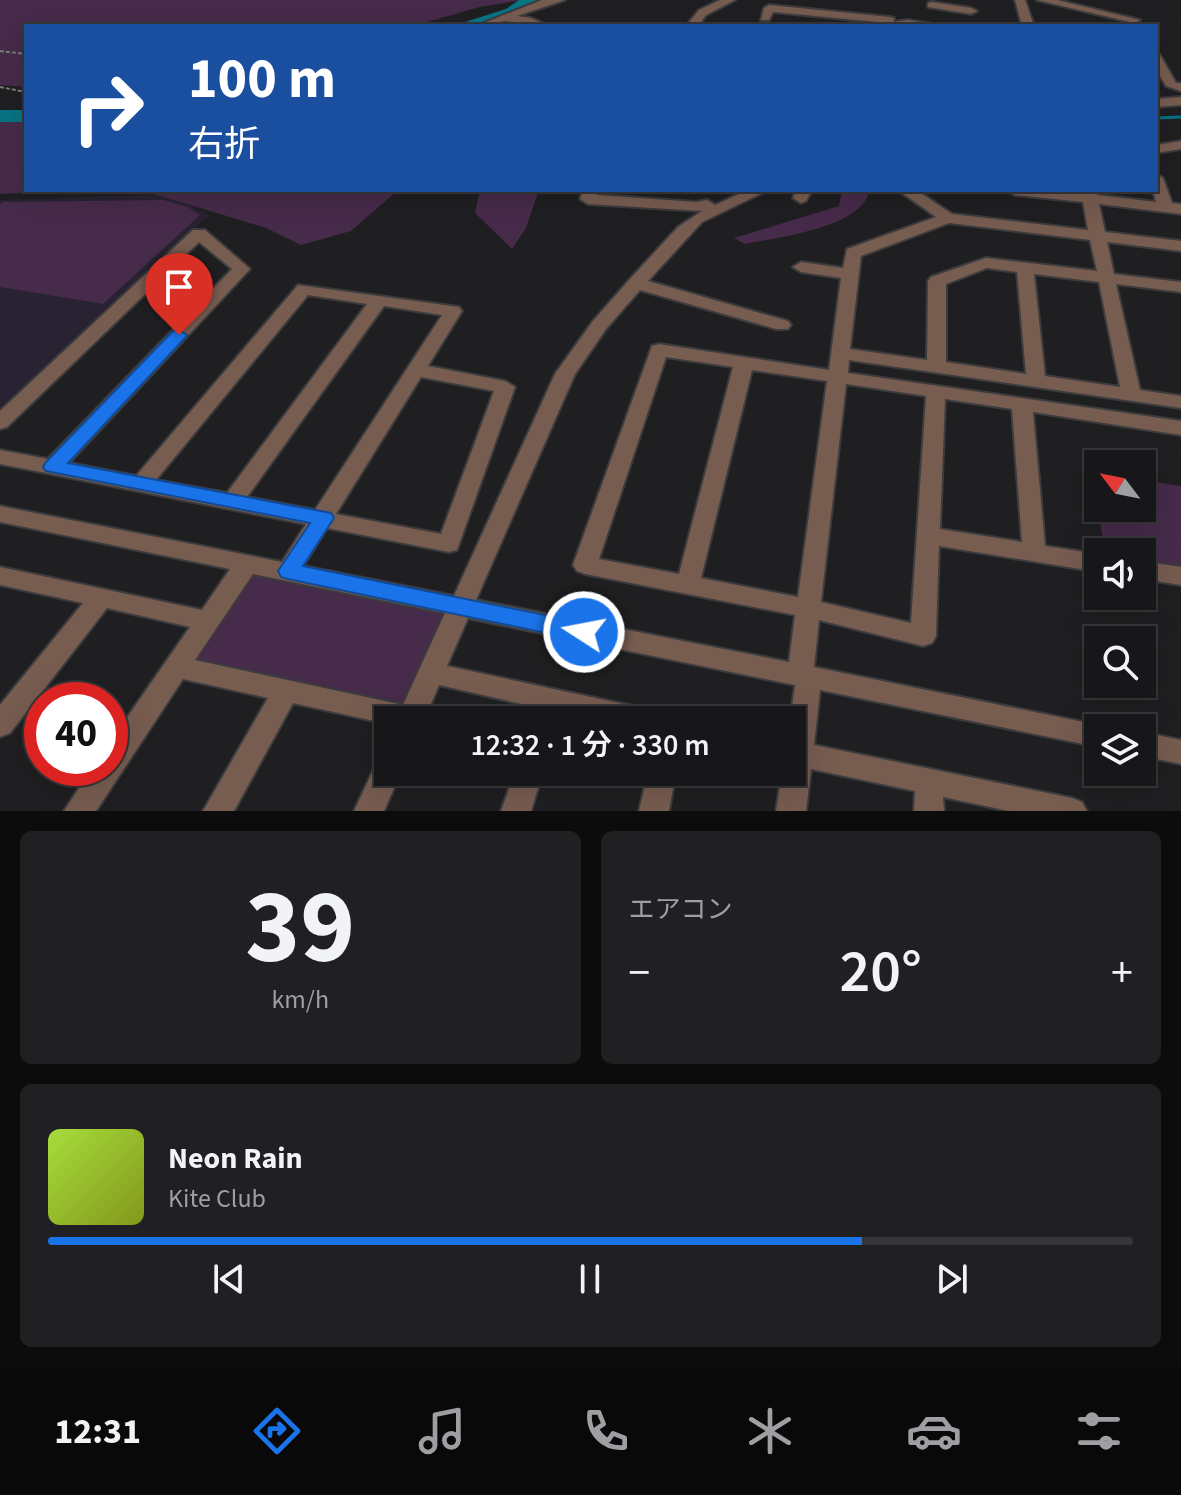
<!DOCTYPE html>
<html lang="ja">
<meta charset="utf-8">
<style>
:root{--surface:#171618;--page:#201f21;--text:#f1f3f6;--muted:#9e9fa2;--line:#363537;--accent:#1a73e8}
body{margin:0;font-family:"Source Sans 3","Noto Sans JP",sans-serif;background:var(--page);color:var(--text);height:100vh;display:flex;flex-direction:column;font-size:30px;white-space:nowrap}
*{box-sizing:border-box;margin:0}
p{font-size:26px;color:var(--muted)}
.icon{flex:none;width:44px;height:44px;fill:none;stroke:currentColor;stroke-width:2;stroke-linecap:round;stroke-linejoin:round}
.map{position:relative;height:811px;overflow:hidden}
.drawer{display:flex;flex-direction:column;gap:20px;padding:20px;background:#0d0c0d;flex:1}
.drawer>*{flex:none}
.guide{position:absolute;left:24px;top:24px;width:1134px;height:168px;border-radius:0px;box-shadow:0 8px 32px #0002,0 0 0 2px var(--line);background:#1a4fa0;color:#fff;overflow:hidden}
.needle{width:52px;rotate:302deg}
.controls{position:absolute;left:1084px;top:450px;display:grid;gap:16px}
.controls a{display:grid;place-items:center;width:72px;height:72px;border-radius:0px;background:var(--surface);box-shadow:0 8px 32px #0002,0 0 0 2px var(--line);font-size:40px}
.speed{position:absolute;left:24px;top:682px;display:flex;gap:16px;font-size:40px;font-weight:700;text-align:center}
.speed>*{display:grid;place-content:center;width:104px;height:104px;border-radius:50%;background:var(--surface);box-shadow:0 8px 32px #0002,0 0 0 2px var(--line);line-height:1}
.speed .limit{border:12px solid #d22;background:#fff;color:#111}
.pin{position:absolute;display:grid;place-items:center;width:68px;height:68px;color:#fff;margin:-82px -34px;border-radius:50% 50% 50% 0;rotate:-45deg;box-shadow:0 0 8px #0007}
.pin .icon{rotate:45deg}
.me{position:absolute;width:88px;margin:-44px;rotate:281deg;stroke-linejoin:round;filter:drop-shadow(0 0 6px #0008)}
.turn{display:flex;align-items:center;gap:28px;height:168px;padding:0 32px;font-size:36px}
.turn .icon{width:104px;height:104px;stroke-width:2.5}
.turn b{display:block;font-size:56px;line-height:68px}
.big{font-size:60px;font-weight:600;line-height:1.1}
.drawer .widget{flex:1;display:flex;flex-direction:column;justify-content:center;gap:12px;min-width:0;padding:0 28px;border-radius:12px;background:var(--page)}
.drawer .dial{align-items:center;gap:0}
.dial b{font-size:104px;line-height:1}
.song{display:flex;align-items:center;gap:24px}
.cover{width:96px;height:96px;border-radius:12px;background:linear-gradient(135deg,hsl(80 70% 55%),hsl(70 70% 35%))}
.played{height:8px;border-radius:4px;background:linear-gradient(90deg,var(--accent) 75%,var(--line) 75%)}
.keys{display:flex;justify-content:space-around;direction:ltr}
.heat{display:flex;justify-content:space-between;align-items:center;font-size:44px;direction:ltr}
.drawer .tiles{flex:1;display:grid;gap:20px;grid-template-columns:1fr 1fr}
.widget:last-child{grid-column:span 2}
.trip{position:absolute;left:374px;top:706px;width:432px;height:80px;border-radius:0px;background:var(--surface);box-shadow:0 8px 32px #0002,0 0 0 2px var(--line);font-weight:600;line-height:80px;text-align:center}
.tab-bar{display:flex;height:128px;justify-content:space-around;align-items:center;background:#09090a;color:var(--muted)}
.tab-bar .icon{width:56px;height:56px}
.tab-bar .on{color:var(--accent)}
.tab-bar b{font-size:36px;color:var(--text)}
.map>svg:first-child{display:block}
</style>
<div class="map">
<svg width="1181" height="811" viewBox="0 0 1181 811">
<rect width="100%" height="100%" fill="#1f1e20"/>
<path fill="#282232" d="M167 194 209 215 0 408V200Z"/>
<path fill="#462b4a" d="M0 0H522L480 7 413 26H26V87L0 85Z
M0 115H26V190H73L0 194Z
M141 190H398L351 231 301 245 266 228Z
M480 190H539L526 228 512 249 475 213Z
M842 190H869C865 227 776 238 745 244L734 238 839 206Z
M164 200 188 207 200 215 103 304 0 287V204L3 202Z
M1092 472 1098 473V508H1142V480L1181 486V568L1142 561V552H1105Z
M250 567 448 610 403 707 188 662Z"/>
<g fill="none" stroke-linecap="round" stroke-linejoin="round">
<path stroke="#077484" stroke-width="3" d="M1156 118 1181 117"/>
<path fill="#077484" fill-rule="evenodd" d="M519 0H537C517 22 491 26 462 26L465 22 506 9Z
M0 110H26V122H0Z"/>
<defs>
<path id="minor" d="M542 0H565L517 16 531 18 549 26 504 21 492 26H476Z
M720 0H735L706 15 698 26H686L699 10Z
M1015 0H1025L1034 26H1022Z
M1037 0H1057L1140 20 1134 23Z
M932 2 971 8 977 11 971 14 928 7V3Z
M769 5 890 17 894 18V22L908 20 945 26H884L888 23 773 12 769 20H761L764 8Z
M1156 54 1160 55 1176 83H1181V91L1166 86 1156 69Z
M1181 97V105L1156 107V99Z
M1181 141V149L1156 153V145Z
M1156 174 1163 178 1172 203 1181 204V214L1099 204 1105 232 1181 241V251L1107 242 1114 274 1181 282V292L1116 284 1140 390 1181 396V408L849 360 848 373 1181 421V435L1033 412 1045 546 1098 554V572L939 546 936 636 932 643 923 646 819 620 814 667 1108 727 1098 728V747L820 690 814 745 1072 798 1082 802 1087 811H1009L943 797 944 811H914L915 791 811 769 806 811H776L782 772H792L790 720 795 685 468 618 447 666 642 708 652 712 656 720H591L439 685 424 720H388V724L293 703 234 811H203L268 698 183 679 96 811H64L92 768H110V742L190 627 107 608 10 733 0 737V705L83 603 0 585V567L202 610 230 569 0 522V506L282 562 306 524 0 464V450L48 459 232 269 199 242 7 427 0 429V411L193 230H205L250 269 69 463 136 476 298 285 459 307 462 311 428 366 505 381 515 387 457 550 449 552 327 528 303 566 454 596 555 374 593 321 630 279 678 227 702 211 588 204 580 199 583 190H599L597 195 696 202 707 200 715 205 748 190H768L702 222 648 281 788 321 791 325 788 329H776L640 290 606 329 575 374 476 600 789 662 795 615 585 574 577 571 573 565 652 346 659 344 829 370 841 278 801 272 793 267 801 262 843 268 847 249 936 217 898 190H916L952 214 1088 230 1083 202 1015 195 1007 190 1081 193 1080 190H1096L1097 195 1156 202 1153 190H1156ZM949 223 1090 240 1097 271 986 258 931 277 928 281 927 360 850 349 861 256ZM987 268 1017 272 1026 374 946 362V284ZM1034 274 1099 282 1120 387 1045 376ZM308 295 367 304 227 493 156 480ZM384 306 442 315 315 510 247 497ZM666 357 733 367 679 574 599 559ZM752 370 827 381 798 597 701 578ZM421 377 494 391 441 534 336 514ZM846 384 926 396 911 623 821 602ZM945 399 1012 409 1022 542 940 529ZM253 574 445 613 403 705 195 660Z
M796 190H812L806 201 801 203 793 198Z
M1142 561 1181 567V585L1142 579Z
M1142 732 1181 740V764L1142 756Z
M388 756V772H401L384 811H354L378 760Z
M515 772H543L531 811H501Z
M648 772H676L669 811H639Z"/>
</defs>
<use href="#minor" stroke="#3c3b3d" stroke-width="4"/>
<path stroke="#7c7b7c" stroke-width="2" stroke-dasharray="4 2" stroke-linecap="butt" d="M0 51 26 54
M0 87 26 92"/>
<use href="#minor" fill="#775c50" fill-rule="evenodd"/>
</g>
<path fill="#1a73e8" stroke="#114b97" stroke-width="2" d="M179 330 187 335 185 338 68 463 331 513 334 518 303 566 584 623 592 625 596 632 592 638 584 641 288 579 281 577 278 571 310 523 46 471 43 467 46 462 173 331Z"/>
</svg>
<div class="controls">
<a><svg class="needle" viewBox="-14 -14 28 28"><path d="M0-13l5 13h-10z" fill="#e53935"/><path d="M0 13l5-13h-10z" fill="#9e9fa2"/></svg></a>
<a><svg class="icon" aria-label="sound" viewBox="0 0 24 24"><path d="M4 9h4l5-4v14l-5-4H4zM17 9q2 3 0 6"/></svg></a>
<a><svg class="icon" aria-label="search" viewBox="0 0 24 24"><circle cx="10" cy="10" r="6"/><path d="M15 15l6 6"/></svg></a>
<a><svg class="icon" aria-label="layers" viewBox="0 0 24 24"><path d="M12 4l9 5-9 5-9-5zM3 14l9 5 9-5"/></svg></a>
</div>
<div class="speed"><div class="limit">40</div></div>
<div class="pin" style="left:179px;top:335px;background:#d93025"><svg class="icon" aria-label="arrive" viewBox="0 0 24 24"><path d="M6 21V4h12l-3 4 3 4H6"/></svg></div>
<svg class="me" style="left:584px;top:632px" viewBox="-20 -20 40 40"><circle r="17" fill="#1a73e8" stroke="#fff" stroke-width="3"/><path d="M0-11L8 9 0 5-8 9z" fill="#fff"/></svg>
<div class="trip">12:32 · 1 分 · 330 m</div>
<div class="guide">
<div class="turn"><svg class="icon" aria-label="right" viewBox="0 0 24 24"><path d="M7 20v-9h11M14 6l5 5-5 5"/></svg><div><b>100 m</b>右折</div></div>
</div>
</div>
<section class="drawer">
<div class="tiles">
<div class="widget dial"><b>39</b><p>km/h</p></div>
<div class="widget"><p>エアコン</p>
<div class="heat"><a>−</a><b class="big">20°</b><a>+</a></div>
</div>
<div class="widget">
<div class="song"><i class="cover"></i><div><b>Neon Rain</b><p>Kite Club</p></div></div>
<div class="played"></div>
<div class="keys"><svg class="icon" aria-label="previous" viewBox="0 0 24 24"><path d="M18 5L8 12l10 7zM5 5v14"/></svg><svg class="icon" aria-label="pause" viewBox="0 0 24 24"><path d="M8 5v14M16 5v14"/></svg><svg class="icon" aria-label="next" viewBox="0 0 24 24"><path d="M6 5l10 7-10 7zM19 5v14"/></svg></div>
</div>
</div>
</section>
<nav class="tab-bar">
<b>12:31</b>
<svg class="icon on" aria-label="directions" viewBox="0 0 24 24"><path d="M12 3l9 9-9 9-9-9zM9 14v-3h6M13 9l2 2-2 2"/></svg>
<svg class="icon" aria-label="music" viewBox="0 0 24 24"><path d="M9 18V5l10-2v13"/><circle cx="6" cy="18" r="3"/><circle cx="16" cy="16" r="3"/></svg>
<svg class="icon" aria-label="phone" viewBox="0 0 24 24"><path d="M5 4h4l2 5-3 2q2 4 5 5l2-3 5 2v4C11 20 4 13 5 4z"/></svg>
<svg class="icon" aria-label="climate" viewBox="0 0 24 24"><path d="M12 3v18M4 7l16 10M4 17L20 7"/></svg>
<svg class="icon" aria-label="car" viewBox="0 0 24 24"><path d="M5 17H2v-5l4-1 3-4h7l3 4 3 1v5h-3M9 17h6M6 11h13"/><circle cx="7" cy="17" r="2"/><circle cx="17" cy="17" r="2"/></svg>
<svg class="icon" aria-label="filters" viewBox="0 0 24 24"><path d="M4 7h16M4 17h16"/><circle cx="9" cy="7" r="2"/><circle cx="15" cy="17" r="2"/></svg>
</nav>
